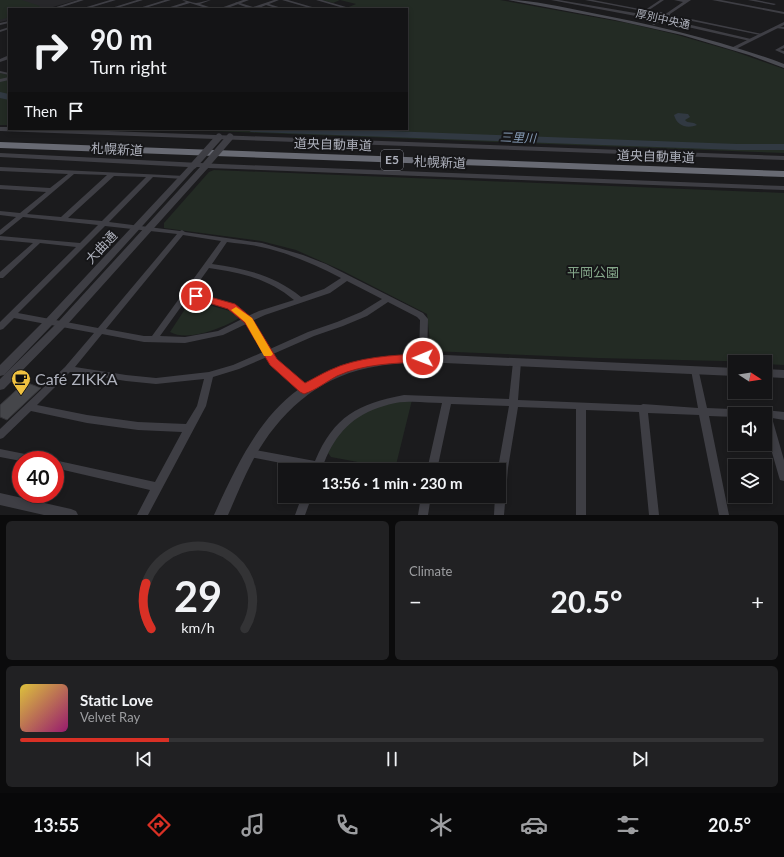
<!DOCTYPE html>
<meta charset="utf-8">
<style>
:root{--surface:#141416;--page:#212123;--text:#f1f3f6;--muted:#9d9ea1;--line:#333335;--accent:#d93025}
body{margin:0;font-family:Lato,"Noto Sans JP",sans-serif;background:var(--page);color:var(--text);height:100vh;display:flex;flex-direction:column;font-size:15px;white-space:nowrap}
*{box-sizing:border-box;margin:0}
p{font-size:13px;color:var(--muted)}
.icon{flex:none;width:22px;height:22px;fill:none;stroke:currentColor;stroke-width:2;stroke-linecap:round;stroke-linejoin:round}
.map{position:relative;height:515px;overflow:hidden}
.drawer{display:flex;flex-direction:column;gap:6px;padding:6px;background:#0b0b0c;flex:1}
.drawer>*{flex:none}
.top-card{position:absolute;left:8px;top:8px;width:400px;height:122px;border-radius:0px;box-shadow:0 2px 6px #0003,0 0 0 1px var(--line);background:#141416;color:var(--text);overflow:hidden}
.needle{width:26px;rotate:102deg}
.fabs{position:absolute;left:728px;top:355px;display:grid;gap:8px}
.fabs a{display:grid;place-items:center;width:44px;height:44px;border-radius:0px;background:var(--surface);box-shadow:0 2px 6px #0003,0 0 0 1px var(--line);font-size:20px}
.speed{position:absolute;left:12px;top:451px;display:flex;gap:8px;font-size:20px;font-weight:700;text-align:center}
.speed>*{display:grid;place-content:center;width:52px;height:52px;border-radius:50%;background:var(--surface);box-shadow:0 2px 6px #0003,0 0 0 1px var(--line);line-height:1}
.speed .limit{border:6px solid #d22;background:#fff;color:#111}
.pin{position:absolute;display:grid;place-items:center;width:34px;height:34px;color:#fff;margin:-17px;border:2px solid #fff;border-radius:50%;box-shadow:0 1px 4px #0007}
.me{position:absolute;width:44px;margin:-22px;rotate:269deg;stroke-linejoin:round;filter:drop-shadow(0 0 3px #0008)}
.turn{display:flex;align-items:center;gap:14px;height:84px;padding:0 16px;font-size:18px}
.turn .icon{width:52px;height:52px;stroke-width:2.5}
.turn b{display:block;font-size:28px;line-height:34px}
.then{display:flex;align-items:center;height:38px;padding:0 16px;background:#0003;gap:8px;font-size:15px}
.big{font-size:30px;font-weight:700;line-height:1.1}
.drawer .widget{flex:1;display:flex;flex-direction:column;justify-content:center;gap:6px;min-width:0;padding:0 14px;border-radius:6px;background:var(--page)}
.drawer .dial{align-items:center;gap:0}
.dial svg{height:104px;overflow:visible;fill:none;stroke:var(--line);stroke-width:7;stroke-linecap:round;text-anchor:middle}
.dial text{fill:var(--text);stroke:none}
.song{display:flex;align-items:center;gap:12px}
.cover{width:48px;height:48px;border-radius:6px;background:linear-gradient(135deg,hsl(50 70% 55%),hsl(320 70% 35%))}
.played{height:4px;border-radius:2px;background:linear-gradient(90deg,var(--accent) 20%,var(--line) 20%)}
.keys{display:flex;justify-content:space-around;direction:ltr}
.heat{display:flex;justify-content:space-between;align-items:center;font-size:22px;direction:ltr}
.drawer .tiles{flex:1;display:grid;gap:6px;grid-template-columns:1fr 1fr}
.widget:last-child{grid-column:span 2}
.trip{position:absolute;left:278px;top:463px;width:228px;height:40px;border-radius:0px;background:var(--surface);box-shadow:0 2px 6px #0003,0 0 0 1px var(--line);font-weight:700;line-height:40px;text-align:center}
.tabs{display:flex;height:64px;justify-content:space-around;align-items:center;background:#080809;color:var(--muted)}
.tabs .icon{width:28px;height:28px}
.tabs .current{color:var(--accent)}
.tabs b{font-size:18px;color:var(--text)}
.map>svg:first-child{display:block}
</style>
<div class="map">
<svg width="784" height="515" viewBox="0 0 784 515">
<rect width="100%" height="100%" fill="#1b1b1d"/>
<path fill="#27272a" d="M0 0H77L46 9H9V20L0 22Z"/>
<path fill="#232b24" d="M0 0H22L40 6 36 9H9V17L0 20Z
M322 0H500L627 23 674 34 733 51 784 69V153L159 129H407V9H344L356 4 340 0 333 3Z
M0 73 9 75V125H0Z
M214 170 784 193V365L765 364V362L598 358 431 351 427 314 341 270 296 250 261 241 164 228V223L209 172Z
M194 301 230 311 239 318C223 328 188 342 170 332L189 303Z
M412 400 395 469 331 457 328 453C336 431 355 413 378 406 388 402 401 402 412 400Z"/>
<path fill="#313942" d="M678 113 688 114 690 117 685 120C688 124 693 121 697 125 687 129 677 126 674 115Z"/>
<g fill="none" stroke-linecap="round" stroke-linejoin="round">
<path fill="#313942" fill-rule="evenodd" d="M0 92 9 94V100L0 98Z
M246 129H335L737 144H784V150H737L251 132Z"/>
</g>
<path fill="#45464a" stroke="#353539" d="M25 382 41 388 7 420 0 417V405Z"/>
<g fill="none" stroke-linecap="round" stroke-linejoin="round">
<path fill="#3e3e44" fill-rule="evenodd" d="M78 0H84L56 9H50Z
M110 0H116L86 9H80Z
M137 0H143L114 9H108Z
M165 0H171L142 9H136Z
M182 0C187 0 192 3 196 3 201 3 206 0 211 0L200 4 215 9H209L190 3 170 9H164L186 2Z
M274 0H279L269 4 285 9H279L266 5 257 9H251L235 3 237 2 253 7Z
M282 0H288L319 9H313Z
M316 0H322L346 7 342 9H337L340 7Z
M551 0H559L641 14 660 18 664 15 585 0H593L645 10 660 0H664L649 10 667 13 683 2 674 0H691L670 14V16L664 19 683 24 691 19 762 34 760 35 692 21 687 24 751 39 752 40 750 41 661 21 654 25 652 24 657 20Z
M748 0H756L776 4 774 5Z
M9 21V23L0 25V23Z
M777 26 784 27V29L776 28 775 27Z
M9 27V29L0 32V30Z
M784 45V48L780 50 784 51V54L775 50Z
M7 56H9V59L0 62V59Z
M0 71 9 73V75L0 73Z
M9 77V80L0 82V79Z
M0 167 185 176 186 177 183 179 153 177 109 222 180 231 182 230 185 232 262 243 303 255 326 264 423 313 428 319 427 358 426 360 423 361 420 360 419 358 420 320 417 317 388 302 367 316 343 326 314 336 273 354 277 360 307 387 308 389 307 391 304 392 301 391 271 364 267 357 239 369 213 377 206 406 148 515H137L150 490 55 468 54 460 155 482 182 432 138 430 87 423 31 411 3 438 0 439V429L65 367 94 333 14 318 3 329 0 330V322L76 247 40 243 3 278H0V272L33 243 0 240V236L80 243 98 225 23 217 2 234 0 235V230L16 217 0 215V211L20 213 46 192 0 189V185L50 188 68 174 0 171ZM74 174 107 175 61 217 27 214ZM114 176 146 177 102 221 68 218ZM105 226 177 234 98 328 18 313ZM183 235 221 241 152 336H144L106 329ZM227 242C238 244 250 244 261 247 289 253 316 265 341 278L324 289 301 297C274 275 246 269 212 264ZM209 268C241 273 268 278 294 300L259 311 248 316 234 304 191 293ZM347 281 382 299 361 312 337 322 308 332 270 349 252 321 265 315 330 293ZM188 297 228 308 242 319 218 331 185 337 160 336ZM246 324 263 352 233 365 209 372 156 378 126 375 75 367 102 334 144 342 185 343 223 335ZM70 372 126 381 156 384 204 379 197 406 186 424 138 422 87 415 37 405Z
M517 359 520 360 521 362 518 400 641 405 643 404 698 408 691 370 692 368 695 367 698 368 707 408 754 410 757 411 759 414H735V417L709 416 729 515H719L699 415 648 413 659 515H649L639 412 586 410V515H576V409L518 407 508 468 504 515H494L495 496H499L498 468 509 406 451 404 437 470H427L442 403C430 403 417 401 405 402 398 402 390 404 384 406 353 415 336 433 324 463L344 467 346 470H311L312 469 250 457 247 456 245 453 247 450 250 449 315 461C334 416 358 404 404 395L509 399 513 362 514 360Z
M765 410 784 412V420L772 418 784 460V481L780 480 779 477 765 428V414H760L762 411Z
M0 449 35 456 38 457 40 460H21V461L0 457Z
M302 496H312L305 515H295Z
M421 496H431L428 515H418Z"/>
<path fill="#3e3e44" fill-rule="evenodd" d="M243 0H249L225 9H218Z
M712 0H721L784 12V14Z
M784 22V25L736 49 731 48Z
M0 127H9V129H55L784 156V160L0 131Z
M0 153 220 164 784 186V190L208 168 66 326 4 389 0 390V379L58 322 200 167H196L53 324 4 375 0 376V365L45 320 188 167 0 157Z
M423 354 735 368V376L423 362C405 363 386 364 368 368 315 379 277 415 252 462 243 479 236 497 228 515H214C249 438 279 378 368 360 386 356 405 355 423 354Z
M765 369 784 370V378L765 377Z
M0 493 71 509 76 511 78 515H44L0 505Z"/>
<path fill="#4a4b52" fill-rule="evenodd" d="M508 0C534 0 561 7 587 12 654 25 720 40 784 64V68L749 55 682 35 615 20Z"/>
<path fill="#686a73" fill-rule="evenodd" d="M0 142 784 171V177L0 148Z"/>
<path stroke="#3e3e44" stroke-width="7" d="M194 165 219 137
M205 166 230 137"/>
</g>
<path fill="#d93025" stroke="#8d1f18" d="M196 293 235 304 252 318 277 359 305 383C313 379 321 374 330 370 358 357 392 355 423 354L427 355 428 358 427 361 423 362C395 363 363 364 337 376 326 382 316 390 304 394L300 392 270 365 245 323 228 309 193 298 191 296 193 294Z"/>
<path fill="#f59e0b" d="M236 307 252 318 273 354 271 356H264L245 322 231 310Z"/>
<defs>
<symbol id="cafe-pin" viewBox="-11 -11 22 30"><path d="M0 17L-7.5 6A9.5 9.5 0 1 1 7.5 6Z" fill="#f0c240" stroke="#161618"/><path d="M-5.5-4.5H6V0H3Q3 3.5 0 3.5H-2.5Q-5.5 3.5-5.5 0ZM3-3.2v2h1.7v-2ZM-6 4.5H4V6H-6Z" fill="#111"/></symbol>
</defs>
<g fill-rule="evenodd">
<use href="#cafe-pin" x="10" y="368" width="22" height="30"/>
</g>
<g text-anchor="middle" stroke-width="4" stroke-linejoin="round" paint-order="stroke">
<g font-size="11" fill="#aeb1bc" stroke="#161618">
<text transform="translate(663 19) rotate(13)" y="4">厚別中央通</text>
</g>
<g font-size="12" font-style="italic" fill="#869cb6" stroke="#161618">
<text transform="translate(518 138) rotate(2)" y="4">三里川</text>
</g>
<rect fill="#161618" stroke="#80828b" stroke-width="1" x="381" y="150" width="22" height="20" rx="3"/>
<g font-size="12" font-weight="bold" fill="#aeb1bc">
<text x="392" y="164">E5</text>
</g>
<g font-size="13" fill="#aeb1bc" stroke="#161618">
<text transform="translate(333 144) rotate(2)" y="5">道央自動車道</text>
<text transform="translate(117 149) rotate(3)" y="5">札幌新道</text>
<text transform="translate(656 156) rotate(2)" y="5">道央自動車道</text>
<text transform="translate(440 162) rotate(2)" y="5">札幌新道</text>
<text transform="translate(101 247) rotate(-47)" y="5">大曲通</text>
</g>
<g font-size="13" fill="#85a78a" stroke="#161618">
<text x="593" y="277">平岡公園</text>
</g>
<g font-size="16" fill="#aeb1bc" stroke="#161618" text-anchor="start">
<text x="35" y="385">Café ZIKKA</text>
</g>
</g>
</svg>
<div class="fabs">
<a><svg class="needle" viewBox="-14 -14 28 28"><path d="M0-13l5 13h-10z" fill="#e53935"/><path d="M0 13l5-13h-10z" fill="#9d9ea1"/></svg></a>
<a><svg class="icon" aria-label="sound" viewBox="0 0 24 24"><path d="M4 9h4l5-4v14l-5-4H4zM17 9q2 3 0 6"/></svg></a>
<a><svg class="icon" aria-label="layers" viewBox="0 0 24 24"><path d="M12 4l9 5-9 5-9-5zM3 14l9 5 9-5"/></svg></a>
</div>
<div class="speed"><div class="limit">40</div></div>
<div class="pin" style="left:196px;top:296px;background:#d93025"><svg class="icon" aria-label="arrive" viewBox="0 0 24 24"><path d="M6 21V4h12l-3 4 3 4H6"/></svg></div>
<svg class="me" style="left:423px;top:358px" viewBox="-20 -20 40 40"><circle r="17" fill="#d93025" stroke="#fff" stroke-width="3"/><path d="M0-11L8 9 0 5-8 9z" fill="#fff"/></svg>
<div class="trip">13:56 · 1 min · 230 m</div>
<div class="top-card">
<div class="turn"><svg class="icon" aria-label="right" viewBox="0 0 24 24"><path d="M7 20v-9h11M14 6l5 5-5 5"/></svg><div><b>90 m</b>Turn right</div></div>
<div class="then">Then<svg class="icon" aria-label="arrive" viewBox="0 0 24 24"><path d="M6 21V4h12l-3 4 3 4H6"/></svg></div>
</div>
</div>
<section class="drawer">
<div class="tiles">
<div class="widget dial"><svg viewBox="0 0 100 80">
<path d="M14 69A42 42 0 1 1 86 69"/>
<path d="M14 69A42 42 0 0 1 10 34" stroke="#d93025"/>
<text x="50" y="56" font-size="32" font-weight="700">29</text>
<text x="50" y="72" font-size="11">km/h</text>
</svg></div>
<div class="widget"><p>Climate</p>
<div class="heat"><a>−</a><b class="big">20.5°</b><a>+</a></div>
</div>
<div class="widget">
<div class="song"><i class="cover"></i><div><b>Static Love</b><p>Velvet Ray</p></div></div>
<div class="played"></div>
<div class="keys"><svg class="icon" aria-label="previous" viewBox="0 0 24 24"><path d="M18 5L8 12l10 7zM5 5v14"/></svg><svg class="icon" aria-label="pause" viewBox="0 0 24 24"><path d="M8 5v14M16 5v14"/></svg><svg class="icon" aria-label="next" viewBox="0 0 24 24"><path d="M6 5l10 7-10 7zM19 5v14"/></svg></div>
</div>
</div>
</section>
<nav class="tabs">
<b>13:55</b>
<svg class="icon current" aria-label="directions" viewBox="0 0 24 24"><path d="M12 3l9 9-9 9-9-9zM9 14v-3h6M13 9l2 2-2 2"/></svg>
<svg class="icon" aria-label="music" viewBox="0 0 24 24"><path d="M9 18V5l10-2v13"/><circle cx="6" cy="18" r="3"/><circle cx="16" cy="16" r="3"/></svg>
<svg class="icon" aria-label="phone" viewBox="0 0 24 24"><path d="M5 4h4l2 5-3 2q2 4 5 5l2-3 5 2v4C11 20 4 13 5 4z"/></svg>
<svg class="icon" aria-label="climate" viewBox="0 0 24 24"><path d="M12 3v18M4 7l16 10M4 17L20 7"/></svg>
<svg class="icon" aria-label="car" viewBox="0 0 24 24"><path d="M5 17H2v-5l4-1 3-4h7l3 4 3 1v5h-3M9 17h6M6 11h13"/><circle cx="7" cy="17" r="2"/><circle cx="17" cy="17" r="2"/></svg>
<svg class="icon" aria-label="filters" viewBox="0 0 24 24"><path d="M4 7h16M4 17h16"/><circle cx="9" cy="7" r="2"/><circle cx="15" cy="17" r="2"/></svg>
<b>20.5°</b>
</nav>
